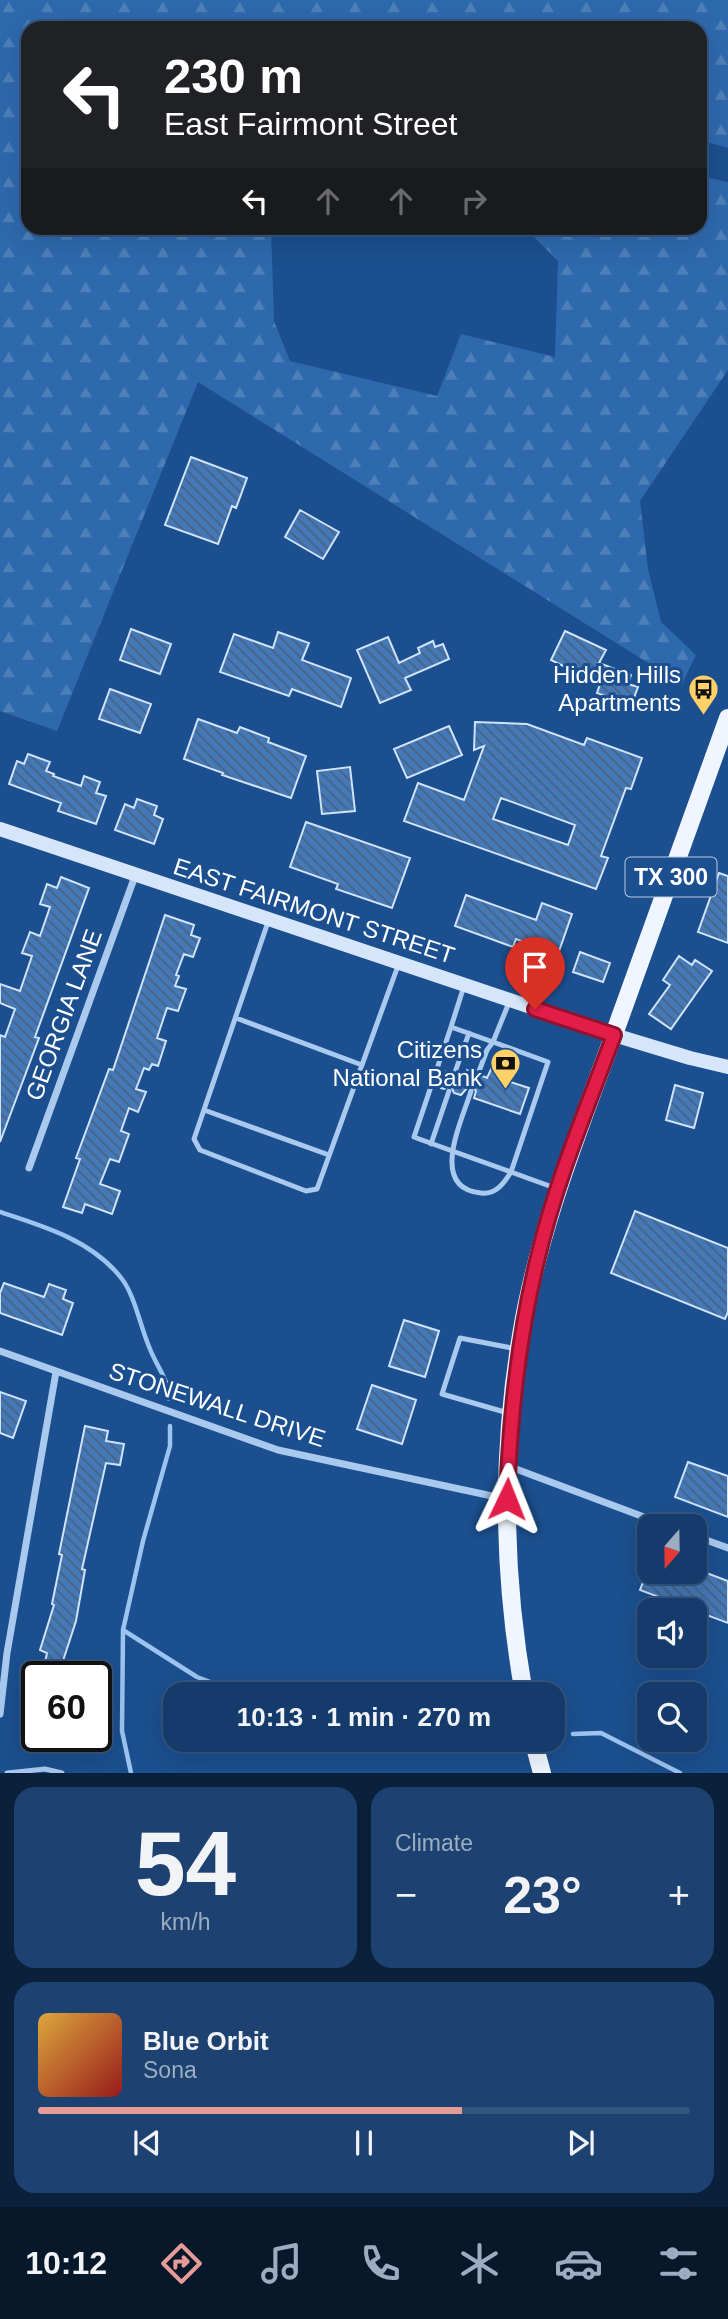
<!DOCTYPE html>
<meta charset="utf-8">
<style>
:root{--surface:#143b6b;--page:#1d4271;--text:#f1f3f6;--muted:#9dadc1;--line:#33557e;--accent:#e69b98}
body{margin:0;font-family:Helvetica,sans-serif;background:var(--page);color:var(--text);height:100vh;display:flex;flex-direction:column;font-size:26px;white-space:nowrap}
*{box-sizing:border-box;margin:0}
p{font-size:23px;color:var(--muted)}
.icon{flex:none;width:38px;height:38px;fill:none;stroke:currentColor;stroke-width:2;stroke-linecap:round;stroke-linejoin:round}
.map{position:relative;height:1773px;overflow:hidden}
.drawer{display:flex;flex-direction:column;gap:14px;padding:14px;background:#0b203b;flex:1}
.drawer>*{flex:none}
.top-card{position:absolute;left:21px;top:21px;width:686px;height:214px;border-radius:21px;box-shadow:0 7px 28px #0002,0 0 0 2px var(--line);background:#202124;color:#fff;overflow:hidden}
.needle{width:46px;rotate:200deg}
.fabs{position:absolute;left:637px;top:1514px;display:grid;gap:14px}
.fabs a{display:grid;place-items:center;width:70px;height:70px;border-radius:14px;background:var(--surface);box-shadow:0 7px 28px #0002,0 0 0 2px var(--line);font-size:35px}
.speed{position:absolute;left:21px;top:1661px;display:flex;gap:14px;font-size:35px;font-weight:700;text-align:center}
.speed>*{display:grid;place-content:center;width:91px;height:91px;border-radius:50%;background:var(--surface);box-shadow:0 7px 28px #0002,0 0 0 2px var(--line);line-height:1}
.speed .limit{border:4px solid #111;border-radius:10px;background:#fff;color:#111}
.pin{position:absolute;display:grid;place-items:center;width:60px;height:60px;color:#fff;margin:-72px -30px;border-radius:50% 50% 50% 0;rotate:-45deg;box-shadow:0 0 7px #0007}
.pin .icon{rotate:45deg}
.me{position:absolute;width:77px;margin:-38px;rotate:2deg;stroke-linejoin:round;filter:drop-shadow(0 0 5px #0008)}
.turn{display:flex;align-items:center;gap:24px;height:147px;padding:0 28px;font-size:32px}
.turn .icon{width:91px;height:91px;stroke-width:2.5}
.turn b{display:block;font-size:49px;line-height:60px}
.lanes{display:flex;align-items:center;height:66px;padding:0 28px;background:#0003;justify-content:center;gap:35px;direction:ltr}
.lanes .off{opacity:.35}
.big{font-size:52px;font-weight:800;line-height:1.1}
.drawer .card{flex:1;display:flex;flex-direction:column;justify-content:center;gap:10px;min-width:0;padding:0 24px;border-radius:21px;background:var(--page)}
.drawer .dial{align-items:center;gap:0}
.dial b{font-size:91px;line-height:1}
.song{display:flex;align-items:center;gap:21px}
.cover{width:84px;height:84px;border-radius:10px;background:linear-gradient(135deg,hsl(40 70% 55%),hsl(0 70% 35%))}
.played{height:7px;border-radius:4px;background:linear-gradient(90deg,var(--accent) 65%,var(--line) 65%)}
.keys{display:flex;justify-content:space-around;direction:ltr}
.heat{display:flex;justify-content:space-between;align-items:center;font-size:38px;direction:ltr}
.drawer .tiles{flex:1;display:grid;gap:14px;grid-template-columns:1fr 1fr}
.card:last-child{grid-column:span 2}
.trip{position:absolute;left:163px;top:1682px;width:402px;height:70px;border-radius:21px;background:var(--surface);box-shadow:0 7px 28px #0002,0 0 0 2px var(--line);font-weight:800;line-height:70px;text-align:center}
.tabs{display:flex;height:112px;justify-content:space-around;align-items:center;background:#08182b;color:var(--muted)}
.tabs .icon{width:49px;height:49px}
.tabs .active{color:var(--accent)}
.tabs b{font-size:32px;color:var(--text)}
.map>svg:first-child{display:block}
</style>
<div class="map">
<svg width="728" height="1773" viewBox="0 0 728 1773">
<defs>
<pattern id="forest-firs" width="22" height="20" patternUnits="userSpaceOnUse" patternTransform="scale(1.75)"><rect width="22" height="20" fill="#2e69ad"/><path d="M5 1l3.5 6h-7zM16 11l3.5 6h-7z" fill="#4d80b9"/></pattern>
<pattern id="building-back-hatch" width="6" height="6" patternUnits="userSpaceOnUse" patternTransform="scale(1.75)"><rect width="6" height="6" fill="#4478b7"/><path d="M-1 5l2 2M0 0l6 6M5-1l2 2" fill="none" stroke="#486282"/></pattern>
</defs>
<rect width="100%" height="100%" fill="#1b4f8f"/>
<path fill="url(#forest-firs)" d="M0 0H728V148L700 140V28H28V228H271L274 321 290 361 437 396 461 334 555 357 558 261 525 228H700V176L728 182V370L640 501 648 569 661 622 696 655 682 684 198 382 57 731 0 711Z"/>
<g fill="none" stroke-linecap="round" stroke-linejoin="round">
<path stroke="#9cc4f0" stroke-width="4.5" d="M0 1212C44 1226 93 1241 122 1279 135 1296 141 1329 150 1349 157 1367 169 1380 169 1399
M123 1630 197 1677 242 1694
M573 1734 601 1733 680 1773
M131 1773 122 1731 123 1630 143 1541 170 1446V1426"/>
</g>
<path fill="url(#building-back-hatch)" stroke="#cfe3fa" stroke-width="2" fill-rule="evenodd" d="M191 457 247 478 236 508 232 506 218 544 165 525Z
M300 510 339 532 323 559 285 537Z
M131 629 171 644 160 674 120 660Z
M565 631 606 650 599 663 631 675 628 684 638 687 631 706 597 693 600 684 551 660Z
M278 632 309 643 302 660 351 678 341 707 292 689 289 696 220 672 234 634 273 648Z
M388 637 399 663 420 653 418 648 433 641 435 647 443 644 449 659 405 678 411 690 380 703 357 650Z
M110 689 151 704 140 733 99 719Z
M198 719 237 733 240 727 269 738 268 742 306 756 291 798 222 775 223 773 184 759Z
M475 722 527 724 584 745 587 738 642 758 631 789 626 788 601 856 608 858 596 889 404 821 418 783 464 800 484 746 474 750ZM501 798 575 825 568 845 493 819Z
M449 726 462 755 407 778 394 749Z
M28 754 50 762 46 771 54 774 53 776 81 786 84 776 100 782 96 793 106 796 96 824 58 811 61 803 9 784 17 761 24 764Z
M350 767 355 811 322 814 317 771Z
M137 799 157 806 154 815 163 819 154 844 115 830 125 804 134 808Z
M306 822 410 858 392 908 336 889 338 884 290 867Z
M719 873 728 876V943L698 932Z
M61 877 89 888 35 1037 39 1038 0 1142V1035L5 1037 15 1009 0 1003V984L20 991 32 956 22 953 30 932 40 936 50 907 40 904 47 884 57 888Z
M466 895 536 920 542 903 572 914 558 954 516 939 513 947 455 926Z
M165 915 194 925 191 935 200 938 193 957 184 954 176 975 179 976 175 986 186 989 178 1011 167 1008 157 1038 166 1041 158 1066 152 1064 149 1070 144 1068 136 1089 146 1092 138 1112 129 1108 121 1131 129 1134 119 1162 110 1159 100 1184 120 1191 112 1214 85 1204 82 1213 63 1207 80 1159 76 1158 109 1069 113 1070Z
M580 952 610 963 603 982 573 972Z
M679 956 692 965 695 960 712 971 671 1029 649 1014 670 985 663 980Z
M494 1063 501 1079 529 1088 520 1114 474 1098 476 1091 472 1086 467 1088 461 1095 454 1093 451 1086 444 1089 441 1088 446 1072 453 1080 459 1077 464 1078 467 1070 473 1072 477 1079 483 1076 487 1078Z
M675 1085 703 1093 694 1128 666 1120Z
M635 1211 728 1248V1312L725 1319 611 1273Z
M4 1283 44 1297 49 1284 66 1290 63 1299 73 1303 62 1335 0 1313V1293Z
M404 1320 439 1331 425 1377 389 1366Z
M372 1385 416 1400 402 1444 357 1429Z
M0 1392 26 1401 13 1438 0 1433Z
M85 1426 108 1431 106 1441 124 1444 120 1465 106 1463 82 1569 85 1570 76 1621 58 1676H42L47 1653 40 1650 54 1605 52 1604 62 1555 59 1554Z
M688 1462 728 1476V1517L675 1497Z
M647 1572H704L728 1581V1623L640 1590Z"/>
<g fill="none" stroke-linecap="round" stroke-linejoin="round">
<path stroke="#a9c9ee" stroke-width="5" d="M268 922 194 1139 200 1150 306 1191 317 1189 399 963
M464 986 451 1027 493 1042 510 1000
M236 1018 362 1065
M451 1027 414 1137C446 1149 478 1160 511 1172 504 1183 496 1195 481 1193 428 1188 462 1121 471 1091
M478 1074 487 1050 493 1042 548 1062 511 1172 555 1188
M454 1075 469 1033
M204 1110 329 1155
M431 1144 449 1091
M508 1413 442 1394 460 1338 517 1349
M7 1773 45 1769 62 1773"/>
<path stroke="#a9c9ee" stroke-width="7" d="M29 1168 135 876
M0 1351 278 1450 506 1499
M508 1466 668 1526
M695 1536 728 1548
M0 1714 7 1653 56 1372"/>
<path stroke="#d6e6fa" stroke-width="14" d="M0 829 614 1035 690 1058 728 1067"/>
<path stroke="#f0f6ff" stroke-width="18" d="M524 1694C503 1576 501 1454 521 1335 538 1232 577 1135 613 1037 652 931 689 824 728 718
M533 1740 542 1773"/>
</g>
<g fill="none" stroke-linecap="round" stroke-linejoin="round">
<defs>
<path id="route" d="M507 1499C510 1417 518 1337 538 1257 556 1181 587 1108 614 1035L535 1009"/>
</defs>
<use href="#route" stroke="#92132f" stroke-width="18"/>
<use href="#route" stroke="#e11d48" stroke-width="12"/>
</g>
<defs>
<symbol id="bus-pin" viewBox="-11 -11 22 30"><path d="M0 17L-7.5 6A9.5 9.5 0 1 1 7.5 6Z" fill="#ffd166" stroke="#1b4f8f"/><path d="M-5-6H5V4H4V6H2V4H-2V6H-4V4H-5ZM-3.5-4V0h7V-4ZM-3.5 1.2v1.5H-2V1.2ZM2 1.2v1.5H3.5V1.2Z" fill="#111"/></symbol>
<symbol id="bank-pin" viewBox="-11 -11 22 30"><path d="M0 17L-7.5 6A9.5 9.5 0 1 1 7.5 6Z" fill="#ffd166" stroke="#1b4f8f"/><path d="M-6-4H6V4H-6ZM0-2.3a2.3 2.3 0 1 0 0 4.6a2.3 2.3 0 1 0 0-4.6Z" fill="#111"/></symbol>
</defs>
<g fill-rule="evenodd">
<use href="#bus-pin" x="686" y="672" width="35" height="47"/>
<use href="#bank-pin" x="488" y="1046" width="35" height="47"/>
</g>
<g text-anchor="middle" stroke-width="6" stroke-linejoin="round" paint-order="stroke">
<rect fill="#1b4f8f" stroke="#bbcadd" stroke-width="2" x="625.5" y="857.5" width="91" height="39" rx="5"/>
<g font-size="23" font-weight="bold" fill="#fff">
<text x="671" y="885">TX 300</text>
</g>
<g font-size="24" fill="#fff" stroke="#1b4f8f" text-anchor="end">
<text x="681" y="683">Hidden Hills<tspan x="681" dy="28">Apartments</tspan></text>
<text x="482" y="1058">Citizens<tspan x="482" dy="28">National Bank</tspan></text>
</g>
<g font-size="24" fill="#fff" stroke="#1b4f8f">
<text transform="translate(314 911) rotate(18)" y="8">EAST FAIRMONT STREET</text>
<text transform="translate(64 1015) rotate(-70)" y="8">GEORGIA LANE</text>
<text transform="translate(217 1405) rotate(18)" y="8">STONEWALL DRIVE</text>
</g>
</g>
</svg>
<div class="fabs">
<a><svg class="needle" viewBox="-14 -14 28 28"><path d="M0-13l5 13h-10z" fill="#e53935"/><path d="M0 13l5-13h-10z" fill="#9dadc1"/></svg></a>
<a><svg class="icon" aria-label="sound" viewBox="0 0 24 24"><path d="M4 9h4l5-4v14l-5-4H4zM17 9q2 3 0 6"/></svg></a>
<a><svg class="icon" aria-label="search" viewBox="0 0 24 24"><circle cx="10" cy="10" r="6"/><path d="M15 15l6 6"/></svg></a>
</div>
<div class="speed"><div class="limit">60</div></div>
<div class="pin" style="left:535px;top:1009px;background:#d93025"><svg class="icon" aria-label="arrive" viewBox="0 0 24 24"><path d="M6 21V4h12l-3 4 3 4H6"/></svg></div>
<svg class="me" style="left:507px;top:1499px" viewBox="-20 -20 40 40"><path d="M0-17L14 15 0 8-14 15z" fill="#e11d48" stroke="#fff" stroke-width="4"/></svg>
<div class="trip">10:13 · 1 min · 270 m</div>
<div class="top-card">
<div class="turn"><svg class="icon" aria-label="left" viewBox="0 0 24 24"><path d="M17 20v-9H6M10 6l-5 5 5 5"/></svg><div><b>230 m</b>East Fairmont Street</div></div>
<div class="lanes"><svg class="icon" aria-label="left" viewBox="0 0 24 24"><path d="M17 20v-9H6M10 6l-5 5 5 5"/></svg><svg class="icon off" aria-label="ahead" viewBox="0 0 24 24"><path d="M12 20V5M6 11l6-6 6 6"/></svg><svg class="icon off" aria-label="ahead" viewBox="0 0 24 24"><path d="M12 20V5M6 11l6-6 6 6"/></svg><svg class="icon off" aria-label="right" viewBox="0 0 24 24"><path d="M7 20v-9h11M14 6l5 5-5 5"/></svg></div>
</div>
</div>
<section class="drawer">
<div class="tiles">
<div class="card dial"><b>54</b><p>km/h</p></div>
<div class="card"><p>Climate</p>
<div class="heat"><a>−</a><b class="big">23°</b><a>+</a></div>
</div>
<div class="card">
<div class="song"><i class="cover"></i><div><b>Blue Orbit</b><p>Sona</p></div></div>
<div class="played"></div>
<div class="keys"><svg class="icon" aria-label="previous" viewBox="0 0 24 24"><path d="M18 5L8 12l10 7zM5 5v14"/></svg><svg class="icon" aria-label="pause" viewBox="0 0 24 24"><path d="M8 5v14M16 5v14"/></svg><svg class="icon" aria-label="next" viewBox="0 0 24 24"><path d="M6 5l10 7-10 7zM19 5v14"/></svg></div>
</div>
</div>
</section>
<nav class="tabs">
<b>10:12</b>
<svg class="icon active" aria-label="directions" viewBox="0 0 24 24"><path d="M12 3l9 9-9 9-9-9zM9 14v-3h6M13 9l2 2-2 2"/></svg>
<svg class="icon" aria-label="music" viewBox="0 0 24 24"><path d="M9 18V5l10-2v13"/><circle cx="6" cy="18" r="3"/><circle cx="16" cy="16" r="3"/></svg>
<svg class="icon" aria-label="phone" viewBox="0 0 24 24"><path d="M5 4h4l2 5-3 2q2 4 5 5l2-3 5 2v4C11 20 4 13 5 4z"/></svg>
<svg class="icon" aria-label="climate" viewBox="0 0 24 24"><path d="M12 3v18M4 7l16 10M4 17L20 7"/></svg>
<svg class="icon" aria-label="car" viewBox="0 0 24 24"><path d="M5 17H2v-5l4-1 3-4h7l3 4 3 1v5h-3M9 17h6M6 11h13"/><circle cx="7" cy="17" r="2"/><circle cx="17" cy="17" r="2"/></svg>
<svg class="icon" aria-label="filters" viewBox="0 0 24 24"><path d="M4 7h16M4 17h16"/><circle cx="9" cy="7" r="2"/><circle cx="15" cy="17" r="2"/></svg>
</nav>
